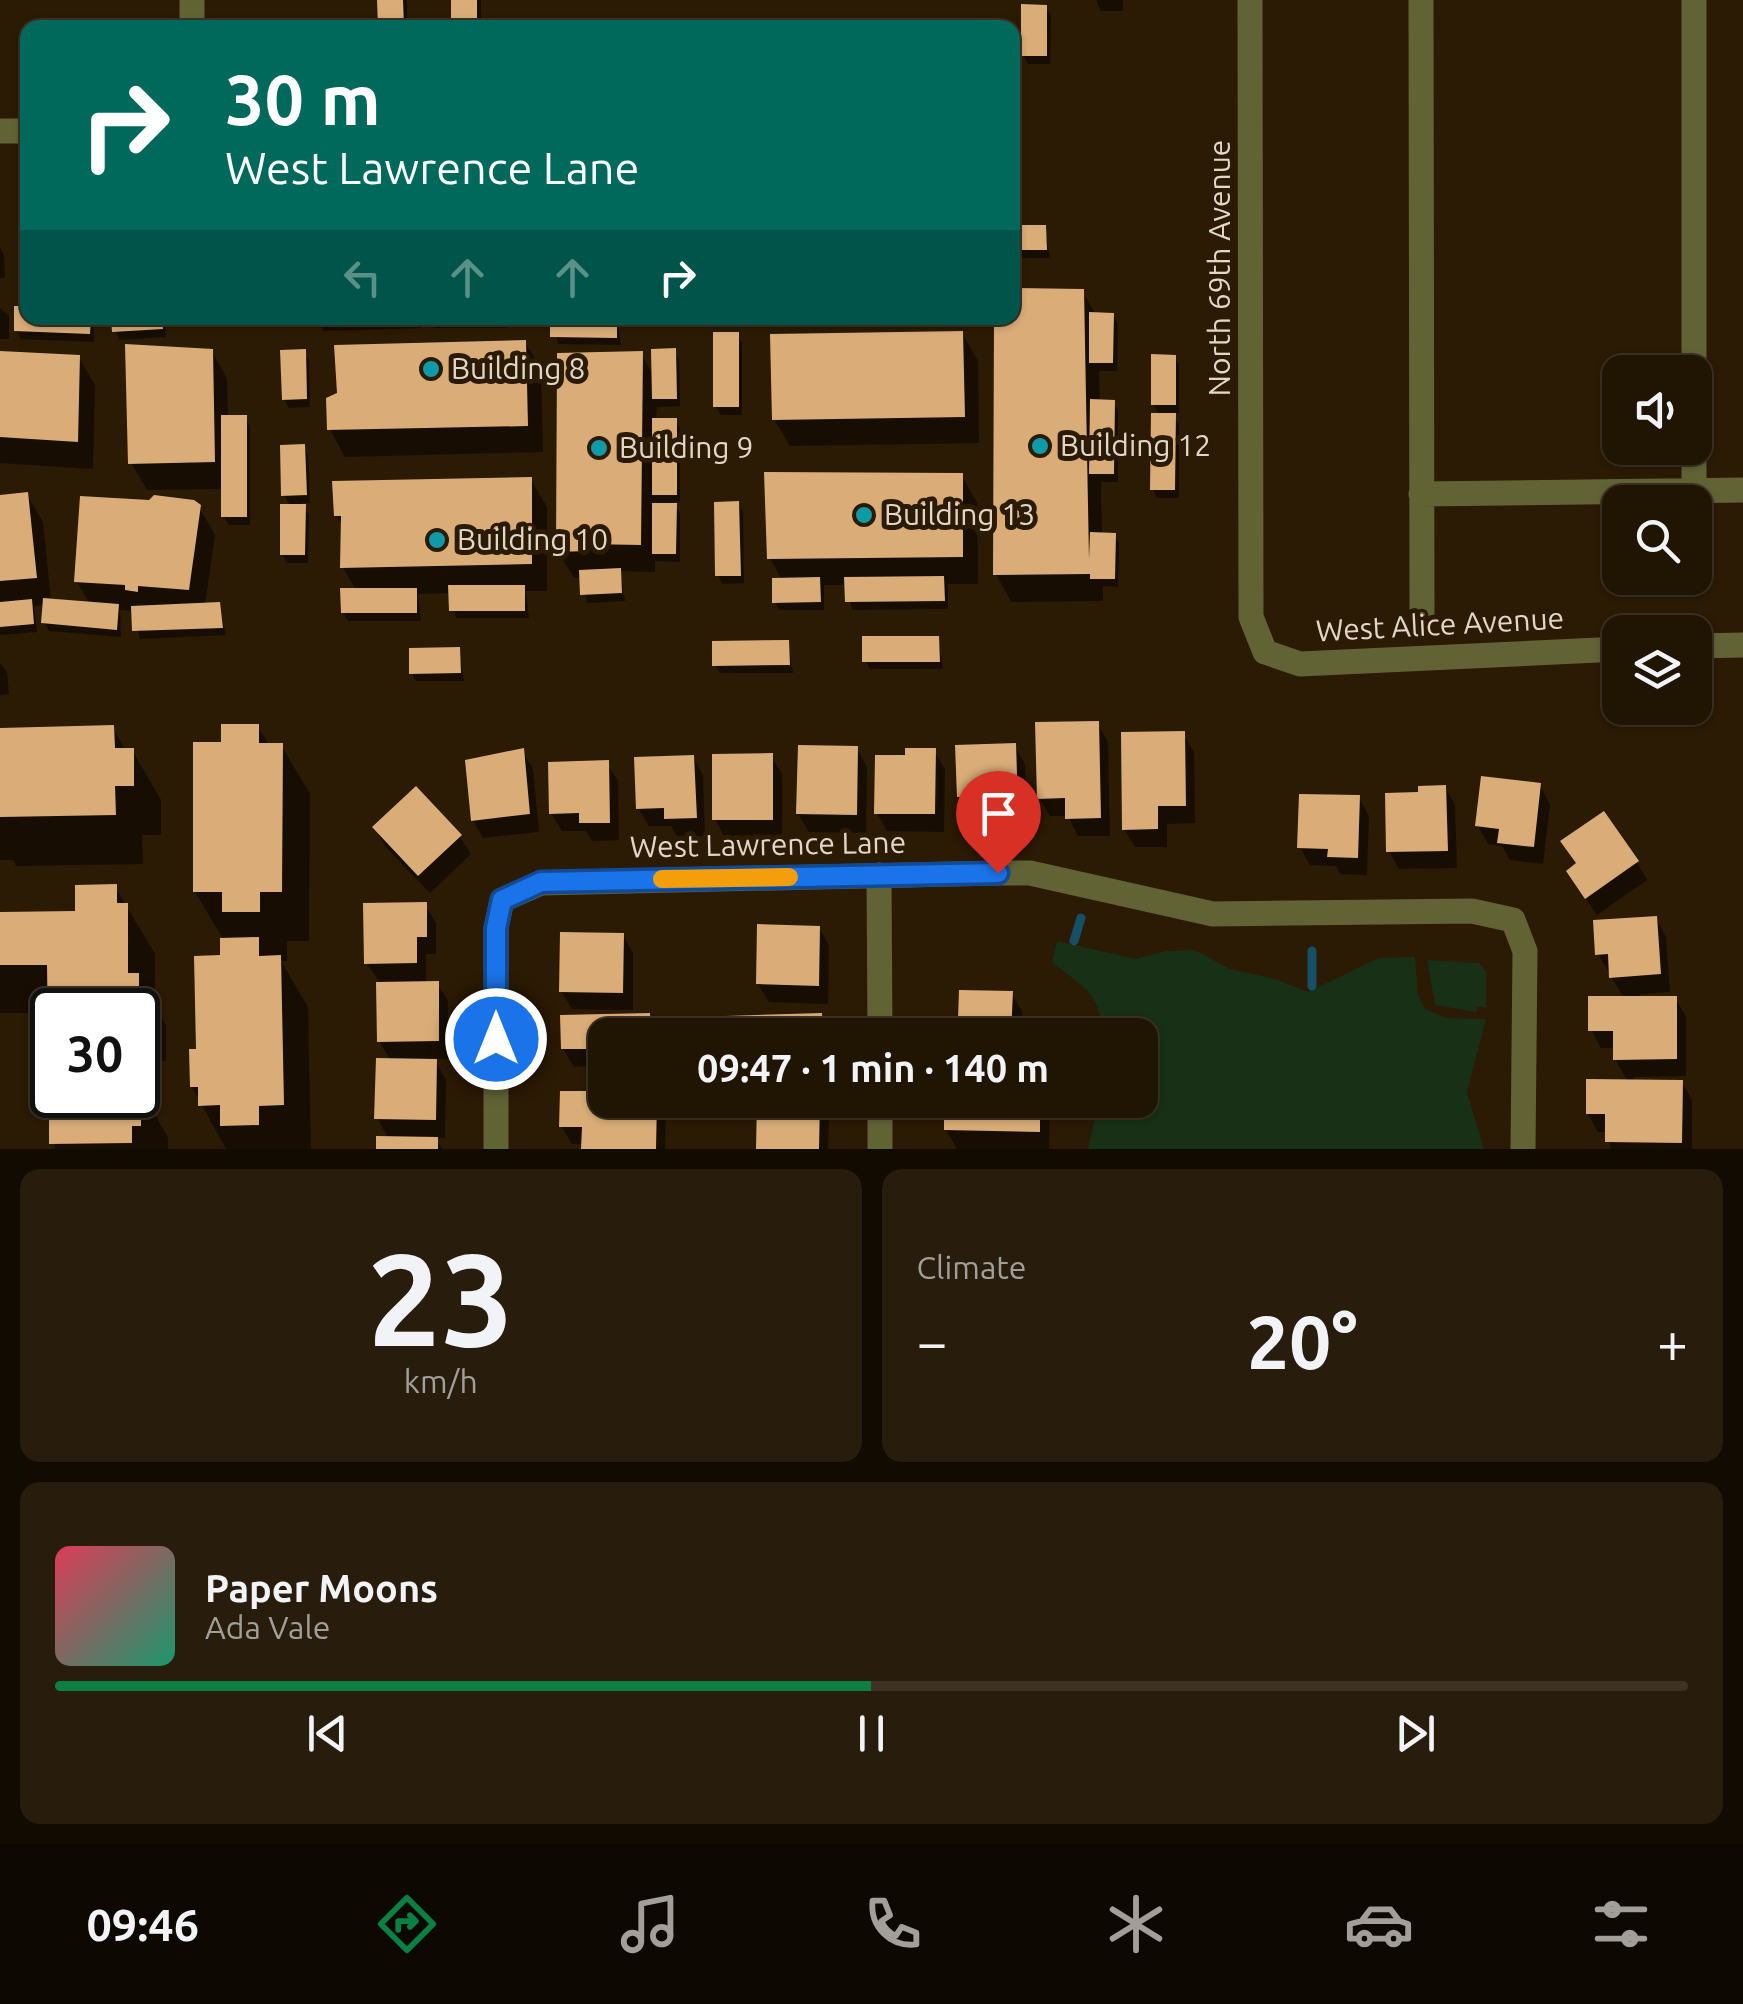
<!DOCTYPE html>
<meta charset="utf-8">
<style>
:root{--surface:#201403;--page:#281d0d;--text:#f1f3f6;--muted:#a29e9a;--line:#3d3325;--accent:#0b8043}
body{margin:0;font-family:Ubuntu,sans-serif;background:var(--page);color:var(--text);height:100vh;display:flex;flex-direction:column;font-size:38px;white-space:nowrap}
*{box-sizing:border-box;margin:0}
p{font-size:32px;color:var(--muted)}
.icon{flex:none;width:55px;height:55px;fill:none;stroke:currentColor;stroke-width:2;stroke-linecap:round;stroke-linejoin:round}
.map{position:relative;height:1149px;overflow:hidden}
.details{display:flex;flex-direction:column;gap:20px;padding:20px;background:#120b02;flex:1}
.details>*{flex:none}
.hud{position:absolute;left:20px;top:20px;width:1000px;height:305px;border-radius:20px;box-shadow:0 2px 8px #0004,0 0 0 2px var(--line);background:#00695c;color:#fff;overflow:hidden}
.buttons{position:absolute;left:1602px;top:355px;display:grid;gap:20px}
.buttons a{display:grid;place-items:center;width:110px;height:110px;border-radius:20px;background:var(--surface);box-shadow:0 2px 8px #0004,0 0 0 2px var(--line);font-size:50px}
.speed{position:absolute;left:30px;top:988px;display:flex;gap:20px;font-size:50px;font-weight:700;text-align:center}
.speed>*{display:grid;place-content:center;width:130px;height:130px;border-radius:50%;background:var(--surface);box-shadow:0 2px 8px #0004,0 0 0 2px var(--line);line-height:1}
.speed .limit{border:5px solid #111;border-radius:15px;background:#fff;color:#111}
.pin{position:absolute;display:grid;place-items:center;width:85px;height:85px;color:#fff;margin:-102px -42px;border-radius:50% 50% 50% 0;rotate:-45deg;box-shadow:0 0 10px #0007}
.pin .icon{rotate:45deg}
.me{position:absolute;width:110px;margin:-55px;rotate:0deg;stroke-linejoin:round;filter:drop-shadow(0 0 8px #0008)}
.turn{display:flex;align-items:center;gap:35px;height:210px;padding:0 40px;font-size:45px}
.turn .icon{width:130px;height:130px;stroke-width:2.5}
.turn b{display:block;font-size:70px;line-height:85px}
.lanes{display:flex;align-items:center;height:95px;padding:0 40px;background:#0003;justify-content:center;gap:50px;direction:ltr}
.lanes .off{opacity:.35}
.big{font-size:75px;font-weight:700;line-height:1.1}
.details .widget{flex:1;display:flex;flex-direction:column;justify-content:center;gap:15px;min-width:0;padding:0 35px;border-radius:20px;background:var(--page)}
.details .dial{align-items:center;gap:0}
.dial b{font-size:130px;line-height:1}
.song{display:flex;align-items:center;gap:30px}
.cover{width:120px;height:120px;border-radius:15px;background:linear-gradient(135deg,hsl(350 70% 55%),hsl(160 70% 35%))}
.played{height:10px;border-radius:5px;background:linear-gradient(90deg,var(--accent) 50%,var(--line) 50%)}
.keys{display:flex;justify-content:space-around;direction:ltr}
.heat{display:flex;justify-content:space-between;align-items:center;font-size:55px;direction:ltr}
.details .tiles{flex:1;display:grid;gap:20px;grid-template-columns:1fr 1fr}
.widget:last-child{grid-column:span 2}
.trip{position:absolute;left:588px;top:1018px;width:570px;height:100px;border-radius:20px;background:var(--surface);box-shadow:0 2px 8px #0004,0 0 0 2px var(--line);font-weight:700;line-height:100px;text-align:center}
.dock{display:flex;height:160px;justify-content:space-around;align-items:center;background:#0d0801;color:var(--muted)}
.dock .icon{width:70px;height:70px}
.dock .selected{color:var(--accent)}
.dock b{font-size:45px;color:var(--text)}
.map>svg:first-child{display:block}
</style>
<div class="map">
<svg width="1743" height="1149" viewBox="0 0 1743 1149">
<rect width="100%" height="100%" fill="#2b1a04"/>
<path fill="#183016" d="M1057 941 1136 959 1166 951 1195 950 1230 969 1275 979 1308 992 1379 958 1415 957 1418 995 1425 1009 1446 1018 1486 1019 1467 1092 1484 1149H1088L1099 1100H1140V1035H1104C1098 989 1083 988 1052 962Z
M1427 960 1479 963 1486 971V1007H1477L1476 1012 1435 1005Z"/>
<path fill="#0007" d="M380 0H407V28H381Z
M453 0H481V28H458Z
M1096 0H1123V11H1101Z
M1046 7 1051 16 1050 64H1028L1023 55Z
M1012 227H1045L1050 258H1012Z
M0 248 4 256 5 278H0Z
M1082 291 1096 315H1113L1118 324 1117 371H1099L1100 402H1113L1118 410V482H1101L1102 535H1114L1119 543 1118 587 1103 586V601L1011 602 996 574 997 318H1012Z
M0 308 9 316V339H0Z
M28 318H93L94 342 21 339 16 330Z
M113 318H165L166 337 119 340Z
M318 318H421L422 328 323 331Z
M429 318H507V328H434Z
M553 318H617L621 345 558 344Z
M765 318H865V322L769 323Z
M887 318H933V319L888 320Z
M962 333 978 361 979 443 790 446 774 419Z
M737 335 742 343V415H721L716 407Z
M525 342 541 369 543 452 345 457 330 429Z
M212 351 227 379 228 418H245L250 426V525H229L224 517V489L147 490 131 463Z
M674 351 679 359 680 406 657 407 656 421 676 420 680 428V502H674L680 514V562L655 561V572L620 571 625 601 587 603 582 578H574L558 551 641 354 654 376Z
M304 352 309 360 310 407 289 408 284 399Z
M0 353 79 358 95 385 93 469 0 463Z
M1175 357 1179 365V413H1172L1179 424V498H1157L1153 489 1160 416 1153 404Z
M304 447 308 455 310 503H302L309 515 308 563H287L282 554 291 507 284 495Z
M962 476 977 503 978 584H948V609L852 610 847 585H824V610H779L775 602 782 580 770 558Z
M531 480 547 507V591H526L529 618H456L451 593 418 594 421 621H348L343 612 356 590 343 568 344 528 336 515Z
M27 495 43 522 51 601 90 604 77 582 199 507 215 535 205 605H219L226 635 140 639 133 611 120 610 121 637 49 631 44 622 45 605 34 606 37 632 0 635V498Z
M738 504 743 512 744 583 722 584 718 575Z
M938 638 943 669H870L865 661Z
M788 643 793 673H720L715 665Z
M459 650 464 681H416L412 673Z
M0 663 7 672 9 694 0 695Z
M1098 724 1108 742 1110 836H1078L1068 816H1050L1039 798Z
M258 727 269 745H281L310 794 309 941H287V961H281L308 1007 311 1149H226L192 1087 223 958V939L195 892 224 745Z
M113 728 126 751 132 750 161 800V835H142L143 864 16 866 13 860H0V730Z
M1183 734 1194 752 1195 823 1167 824V847H1135L1124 829Z
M1014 746 1025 764 1027 824 999 825 993 814 970 815 959 797Z
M857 749 867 767 866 833 809 832 798 814Z
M522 751 533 769 539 832 483 838 473 820Z
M934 751 945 769 944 832 887 831 877 813V757Z
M771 756 782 774V837L725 838 715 819Z
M693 757 703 775 705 836H677L671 826H649L638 808Z
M607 763 618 781 619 840 592 841 586 831H562L551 813Z
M1540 786 1550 804 1543 864 1510 860 1502 846 1488 844 1478 826Z
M1445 787 1455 805 1457 868 1399 869 1389 851Z
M416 790 460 837 471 854 430 893 385 846 375 828Z
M1359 798 1369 816 1367 875 1340 874 1336 866 1310 865 1300 847Z
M1637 862 1647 880 1597 915 1579 889Z
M115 887 155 954V1006L166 1025V1061H158V1082H138V1010H52V1038L50 1013H0V914L77 913Z
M425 905 436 923V954H426V983H437L448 1001V1059H434L446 1080 445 1138H435L442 1149H379L389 1139 377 1118 391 1061 379 1041V981L366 963Z
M1656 919 1666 937 1670 992 1640 994V998H1675L1686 1016V1076L1634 1077V1082H1682L1692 1100V1149H1611L1607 1132H1598L1588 1114 1628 1082 1615 1059V1048H1601L1591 1030 1624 998 1598 954Z
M819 928 829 946 828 1004 769 1002 758 984Z
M623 935 633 953V1010L572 1009 561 991Z
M1011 993 1022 1011 1021 1035H947L960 1021Z
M649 1016 659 1035H605V1100H659L666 1113 665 1149H584V1144H572L561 1126 601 1094 590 1066 574 1067 563 1049Z
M821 1016 831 1035H728Z
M51 1071 52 1095H138V1083L168 1138V1149H55Z
M759 1100H820L829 1115 828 1149H759Z
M946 1100H1050L1049 1149H947H957L946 1130Z"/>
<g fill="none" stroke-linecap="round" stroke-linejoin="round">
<path stroke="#155067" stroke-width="9" d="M1074 941 1081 918
M1312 951V986"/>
</g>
<path fill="#daad78" d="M377 0H403L404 26H378Z
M451 0H477V21H451Z
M1021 4 1047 5V56H1021Z
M1012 225H1046L1047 250H1012Z
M1012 288 1084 289 1089 559 1090 532 1116 533 1115 579H1090V574L993 575 994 318H1012Z
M14 306H28V318H91L90 334 14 331Z
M1089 312 1114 313 1113 363H1089Z
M111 318H162L163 329 112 332Z
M316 318H401V321L316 324Z
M550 318H617V338L550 337Z
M963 331 965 417 772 420 770 334Z
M713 332H739V407H713Z
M526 340 528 426 327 430 326 398 337 393 334 345Z
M125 344 213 349 215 462 128 464Z
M676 348 677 399H652L651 349Z
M306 349 307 399 282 400 280 350Z
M0 351 80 355 78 442 0 437Z
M643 351 641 545 587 544 588 551 556 552 557 353Z
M1151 354 1176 355V405H1151Z
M1090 399 1115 400 1114 474H1089Z
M1151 413H1176L1175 490H1150Z
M221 415H247V517H221Z
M652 418H677V495H652Z
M305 444 307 495 281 496 280 445Z
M764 472 963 473V557L767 559Z
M532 477V564L340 568 341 516H334L332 481Z
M28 492 37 578 0 581V495Z
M154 495 194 500 201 505 189 590 138 586V592L125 590V585L74 582 80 496 149 500Z
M739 501 741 576H715L714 502Z
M652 503H677L676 554H652Z
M280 504H306L305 555H280Z
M621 568 622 593 580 595 579 570Z
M944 576 945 601 845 602 844 577Z
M820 577 821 602 772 603V578Z
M448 585H525V611H449Z
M340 588H417V613H341Z
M43 598 119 604 117 630 41 623Z
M32 599 34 624 0 627V602Z
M220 602 223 628 132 631 131 606Z
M862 636H939L940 662H862Z
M789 640 790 665 712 666V641Z
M460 647 461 673 409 674V648Z
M1099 721 1101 818 1065 819V798L1037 799 1035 722Z
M221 724H259V743H283L282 892H260V912H222V892H193V742H221Z
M114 725 115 748H134V786H115L116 815 0 817V728Z
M1185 731 1186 806H1158V829L1122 830 1121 732Z
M1016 743 1018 806 986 807V796L957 797 955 745Z
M798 745 858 746 857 815 796 814Z
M524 748 530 814 471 821 465 760Z
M905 748H936L935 814H874L875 755H905Z
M773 753V820H712V754Z
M694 755 697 818 664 819V808L636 809 634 757Z
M609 760 610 823H579V813L549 814 548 762Z
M1481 776 1541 783 1534 847 1497 843 1499 829 1475 826Z
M1446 785 1448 851 1386 852 1385 793 1418 792V786Z
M416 786 462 835 418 876 372 827Z
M1299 794 1360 795 1358 858 1327 857 1328 849 1297 848Z
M1604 811 1639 861 1585 899 1566 871 1576 863 1560 841Z
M117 884V903H128V973H139V1010H52V1035H48L47 965H0V912L75 911V885Z
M427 902V937H417V963L364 964 363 903Z
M1657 916 1661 974 1609 978 1608 954 1595 955 1593 920Z
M757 924 820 926 819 986 756 984Z
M560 932 624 933 623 993 559 992Z
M259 937V956L281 955 284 1105 259 1106V1125L220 1126V1105L198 1106V1087H190L189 1049H196L194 956 220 955V938Z
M439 981V1041L377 1042 376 982Z
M959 990 1013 991 1011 1035H945V1018L958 1019Z
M1588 996H1677V1059L1613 1060V1031H1588Z
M650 1013 651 1035H605V1077H588V1049H561L560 1015Z
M822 1013 823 1035H725V1016Z
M376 1058 437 1059 436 1120 374 1119Z
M49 1068H52V1095H141V1126H132V1143L49 1144Z
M1586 1079 1683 1080 1682 1143 1605 1142V1114H1586Z
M560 1091H605V1100H657L656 1149H581L582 1127H559Z
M757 1100H820L819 1149H756Z
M944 1100H1040V1132L944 1130Z
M376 1136 438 1137V1149H376Z"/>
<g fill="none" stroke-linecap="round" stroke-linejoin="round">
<path stroke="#626335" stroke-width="25" d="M192 0V28
M1250 0 1251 617 1265 652 1300 664 1620 649
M1421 0 1422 622
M1694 0V372
M0 131H28
M1694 448V490
M1421 494 1743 490
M1695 646 1743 645
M879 875 880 1035
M880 1100V1149
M496 1149V928L502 900 541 883 998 873H1030L1213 914 1472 911 1513 920 1525 951 1523 1149"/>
</g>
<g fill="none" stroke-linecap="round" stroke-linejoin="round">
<defs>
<path id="route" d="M496 1039V928L502 900 541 882 998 873"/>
</defs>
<use href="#route" stroke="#114b97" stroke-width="25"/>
<use href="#route" stroke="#1a73e8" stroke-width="18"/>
<path stroke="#f59e0b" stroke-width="18" d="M662 879 789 877"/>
</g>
<g fill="#0f9aa8" stroke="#2b1a04" stroke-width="4">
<circle cx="431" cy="369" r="10"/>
<circle cx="1040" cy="446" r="10"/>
<circle cx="599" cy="448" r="10"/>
<circle cx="864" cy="515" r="10"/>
<circle cx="437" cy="540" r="10"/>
</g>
<g text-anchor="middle" stroke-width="10" stroke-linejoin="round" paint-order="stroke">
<g font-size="30" fill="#e2d6c9" stroke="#2b1a04">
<text transform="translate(1220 268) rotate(-90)" y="10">North 69th Avenue</text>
<text transform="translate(1440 625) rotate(-3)" y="10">West Alice Avenue</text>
<text transform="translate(768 845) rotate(-1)" y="10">West Lawrence Lane</text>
</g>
<g font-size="30" fill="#e2d6c9" stroke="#2b1a04" text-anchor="start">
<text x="451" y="379">Building 8</text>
<text x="1060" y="456">Building 12</text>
<text x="619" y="458">Building 9</text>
<text x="884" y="525">Building 13</text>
<text x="457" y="550">Building 10</text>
</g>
</g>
</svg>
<div class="buttons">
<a><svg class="icon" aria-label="sound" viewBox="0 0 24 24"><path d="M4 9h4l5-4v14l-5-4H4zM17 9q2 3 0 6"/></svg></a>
<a><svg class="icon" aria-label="search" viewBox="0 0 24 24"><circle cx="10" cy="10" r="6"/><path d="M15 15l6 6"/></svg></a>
<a><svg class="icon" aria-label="layers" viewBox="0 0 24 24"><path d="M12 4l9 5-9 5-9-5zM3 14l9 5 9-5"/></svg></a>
</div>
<div class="speed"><div class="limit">30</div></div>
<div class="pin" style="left:998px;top:873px;background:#d93025"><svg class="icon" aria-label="arrive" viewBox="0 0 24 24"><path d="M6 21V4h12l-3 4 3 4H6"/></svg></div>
<svg class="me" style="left:496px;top:1039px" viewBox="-20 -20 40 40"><circle r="17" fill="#1a73e8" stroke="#fff" stroke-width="3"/><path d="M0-11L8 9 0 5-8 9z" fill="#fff"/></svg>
<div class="trip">09:47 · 1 min · 140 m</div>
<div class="hud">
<div class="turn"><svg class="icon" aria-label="right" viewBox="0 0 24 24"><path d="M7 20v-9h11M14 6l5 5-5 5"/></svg><div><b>30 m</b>West Lawrence Lane</div></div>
<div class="lanes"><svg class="icon off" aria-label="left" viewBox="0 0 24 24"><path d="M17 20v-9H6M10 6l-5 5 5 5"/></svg><svg class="icon off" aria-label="ahead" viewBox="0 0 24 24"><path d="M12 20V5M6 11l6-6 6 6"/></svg><svg class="icon off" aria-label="ahead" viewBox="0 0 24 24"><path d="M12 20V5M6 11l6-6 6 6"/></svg><svg class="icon" aria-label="right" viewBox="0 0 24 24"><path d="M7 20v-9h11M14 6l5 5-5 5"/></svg></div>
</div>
</div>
<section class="details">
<div class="tiles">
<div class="widget dial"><b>23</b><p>km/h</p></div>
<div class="widget"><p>Climate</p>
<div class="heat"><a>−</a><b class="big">20°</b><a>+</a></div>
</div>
<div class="widget">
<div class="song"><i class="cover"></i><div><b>Paper Moons</b><p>Ada Vale</p></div></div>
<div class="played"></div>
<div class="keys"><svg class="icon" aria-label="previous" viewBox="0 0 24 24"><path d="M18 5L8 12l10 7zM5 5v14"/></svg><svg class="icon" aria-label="pause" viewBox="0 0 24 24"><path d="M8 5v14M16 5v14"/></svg><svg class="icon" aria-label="next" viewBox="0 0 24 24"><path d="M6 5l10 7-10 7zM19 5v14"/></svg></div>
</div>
</div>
</section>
<nav class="dock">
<b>09:46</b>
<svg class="icon selected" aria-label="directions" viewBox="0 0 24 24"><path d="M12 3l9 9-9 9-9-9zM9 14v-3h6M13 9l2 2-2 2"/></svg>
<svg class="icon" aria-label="music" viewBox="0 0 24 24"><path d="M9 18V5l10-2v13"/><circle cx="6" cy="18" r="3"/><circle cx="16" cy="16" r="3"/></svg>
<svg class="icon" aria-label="phone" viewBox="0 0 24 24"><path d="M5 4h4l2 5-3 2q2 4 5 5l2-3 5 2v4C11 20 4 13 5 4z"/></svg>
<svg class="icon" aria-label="climate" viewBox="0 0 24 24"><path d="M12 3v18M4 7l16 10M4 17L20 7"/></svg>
<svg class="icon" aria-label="car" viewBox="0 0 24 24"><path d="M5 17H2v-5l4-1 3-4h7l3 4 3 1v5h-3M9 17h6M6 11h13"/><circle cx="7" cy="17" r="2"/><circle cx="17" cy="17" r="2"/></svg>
<svg class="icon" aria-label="filters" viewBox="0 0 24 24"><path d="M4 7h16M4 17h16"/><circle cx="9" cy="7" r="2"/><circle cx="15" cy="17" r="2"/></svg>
</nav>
